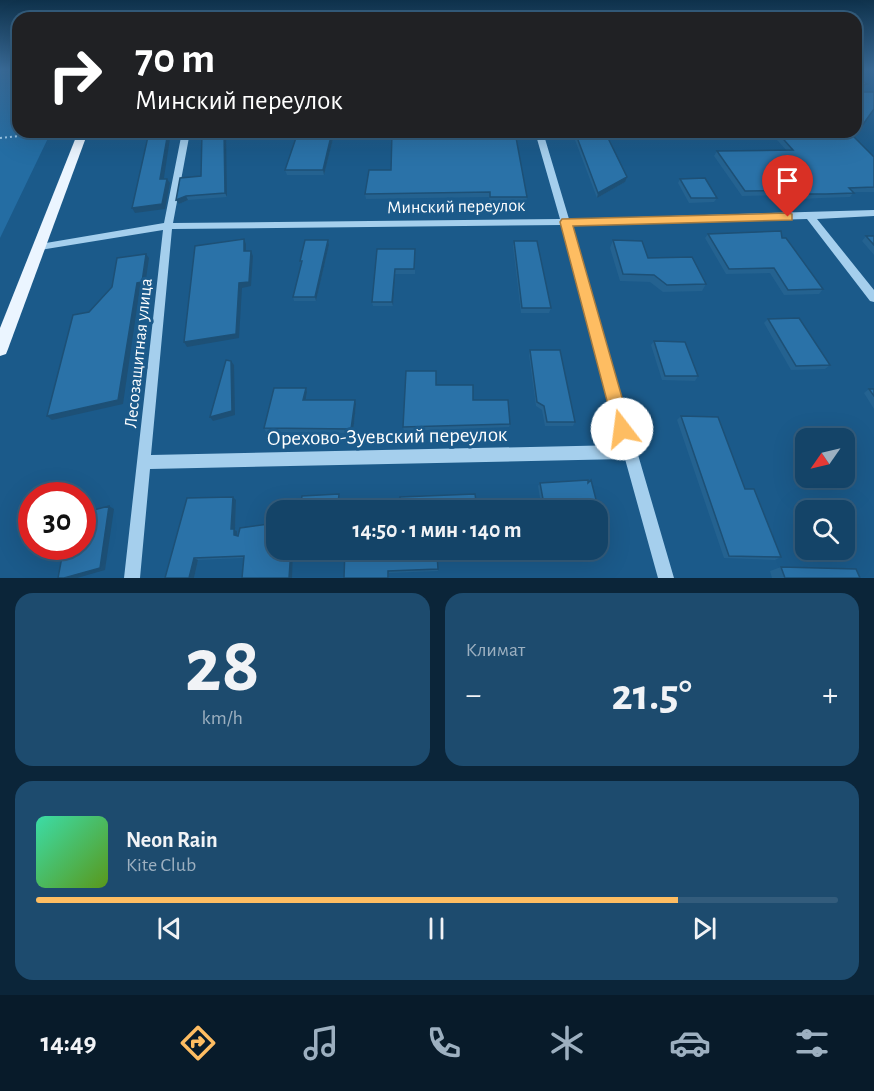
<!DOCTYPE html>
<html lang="ru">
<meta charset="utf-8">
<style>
:root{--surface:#144468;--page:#1d4b6e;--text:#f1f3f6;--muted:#9db0c0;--line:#335c7c;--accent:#febd62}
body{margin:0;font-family:"Alegreya Sans",sans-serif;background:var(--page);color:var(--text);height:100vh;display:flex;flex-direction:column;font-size:22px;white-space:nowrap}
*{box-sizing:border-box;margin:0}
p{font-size:20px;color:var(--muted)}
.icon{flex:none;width:33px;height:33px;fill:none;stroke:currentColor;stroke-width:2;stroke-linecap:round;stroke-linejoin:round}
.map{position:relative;height:578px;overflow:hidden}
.side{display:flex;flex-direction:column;gap:15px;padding:15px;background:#0b2539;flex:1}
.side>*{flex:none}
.guide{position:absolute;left:12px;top:12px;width:850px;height:126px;border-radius:18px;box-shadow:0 6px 24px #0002,0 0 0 2px var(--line);background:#202124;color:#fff;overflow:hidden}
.needle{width:39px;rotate:236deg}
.fabs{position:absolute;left:795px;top:428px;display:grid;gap:12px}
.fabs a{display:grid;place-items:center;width:60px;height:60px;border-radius:12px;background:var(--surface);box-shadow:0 6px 24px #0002,0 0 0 2px var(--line);font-size:30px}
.speed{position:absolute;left:18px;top:482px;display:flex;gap:12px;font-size:30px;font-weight:700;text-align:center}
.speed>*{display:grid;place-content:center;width:78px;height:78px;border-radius:50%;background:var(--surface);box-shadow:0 6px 24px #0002,0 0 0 2px var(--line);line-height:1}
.speed .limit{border:9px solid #d22;background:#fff;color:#111}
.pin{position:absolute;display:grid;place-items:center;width:51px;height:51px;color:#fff;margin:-62px -26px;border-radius:50% 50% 50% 0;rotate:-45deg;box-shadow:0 0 6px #0007}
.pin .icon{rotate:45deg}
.me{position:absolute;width:66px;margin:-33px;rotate:345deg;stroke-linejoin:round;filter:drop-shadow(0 0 4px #0008)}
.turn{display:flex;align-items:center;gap:21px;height:126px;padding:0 24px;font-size:27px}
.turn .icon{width:78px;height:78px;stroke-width:2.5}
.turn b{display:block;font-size:42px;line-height:51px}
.big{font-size:45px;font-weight:700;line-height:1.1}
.side .card{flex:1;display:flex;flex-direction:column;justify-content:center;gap:9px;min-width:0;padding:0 21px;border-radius:18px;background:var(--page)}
.side .dial{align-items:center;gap:0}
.dial b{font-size:78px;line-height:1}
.song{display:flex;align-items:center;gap:18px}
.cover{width:72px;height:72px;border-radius:9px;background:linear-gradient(135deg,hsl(160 70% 55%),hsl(90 70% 35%))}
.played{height:6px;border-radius:3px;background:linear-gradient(90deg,var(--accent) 80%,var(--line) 80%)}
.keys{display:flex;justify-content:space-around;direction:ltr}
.heat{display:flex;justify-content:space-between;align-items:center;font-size:33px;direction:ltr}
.side .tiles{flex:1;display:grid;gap:15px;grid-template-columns:1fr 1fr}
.card:last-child{grid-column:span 2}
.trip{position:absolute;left:266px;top:500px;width:342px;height:60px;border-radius:18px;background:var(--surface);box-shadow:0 6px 24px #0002,0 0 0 2px var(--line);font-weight:700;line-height:60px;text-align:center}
.tab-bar{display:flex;height:96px;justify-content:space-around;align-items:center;background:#081b2a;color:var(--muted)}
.tab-bar .icon{width:42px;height:42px}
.tab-bar .on{color:var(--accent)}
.tab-bar b{font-size:27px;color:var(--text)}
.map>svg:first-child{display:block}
</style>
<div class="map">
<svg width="874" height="578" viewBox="0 0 874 578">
<rect width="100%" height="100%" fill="#1b5a8a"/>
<path fill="#246da3" d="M0 69H18V132H51L0 238Z"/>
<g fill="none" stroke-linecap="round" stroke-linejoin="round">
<path stroke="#a5cfed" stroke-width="2" stroke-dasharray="2 3" stroke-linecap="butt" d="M0 138 57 132"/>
<path fill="#a5cfed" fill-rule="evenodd" d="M182 132H190L173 223 560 219 535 132H543L569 219 874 210V216L817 219 874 290V302L870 301 807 219 571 225 674 578H658L625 459 150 469 140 578H124L163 230 40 250 35 247 40 244 164 223ZM562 225 621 445 151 455 172 229Z"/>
<path fill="#ebf5ff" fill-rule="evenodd" d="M78 132H88L8 349 6 354 0 356V328Z"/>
</g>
<path fill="#246290" d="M856 76 867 84 863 88 858 89V92H874V109L854 137 874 157V192H854L850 197 822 198 799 199 795 195 742 196 714 156 717 151 786 150 770 132H856Z
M202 132 227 197 188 200 179 204 176 200 201 176Z
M298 132H515L527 197 526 202H490L489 197 366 199 365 194 391 170 392 134 334 135 324 175H287L285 170Z
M572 132H605L625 182 597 198Z
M680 179 717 198 714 202 689 203 678 183Z
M708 234 782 238 823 289 819 294 784 295 770 273 726 274 705 238Z
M866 236H874V255L862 241Z
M328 240 329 245 316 301H294L293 297 301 264 300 261Z
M613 240 648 258 706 284 702 291 663 292 650 282 620 281 610 248Z
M514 241 551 308 549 313H521L513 246Z
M377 249H415V274H395L393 306H373L372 302Z
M768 319 830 365 825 369 791 370 764 323Z
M654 341 698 376 695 381 662 380 651 345Z
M530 350 575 422 573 426H545L542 410 536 406 529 355Z
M306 388 307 392 306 400H355L356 404 353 433 266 432 264 428Z
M869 389H874V409L864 393Z
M473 400 510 424 509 427 404 431 403 427Z
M681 416 745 489 781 557 775 560 724 558 677 420Z
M588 480V483L591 480 603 527 600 529 597 530V510H542L538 486 540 483Z
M236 500 235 530 237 531V536L276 549H310L293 550 244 558 198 560 194 578H165Z
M345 549 481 553 480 555 437 557 438 571 389 573V578H344Z
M781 567 860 578H772L770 571Z"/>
<path fill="#1d5076" d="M867 84 863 88 856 89 857 85Z
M168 132H171L163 184 160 179Z
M224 132H226L227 197 225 193Z
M332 132H333L334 135 324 175 323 170Z
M627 177 625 182 597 198 598 193Z
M167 179 170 183 165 209 135 213 132 208Z
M186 196 188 200 179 204 176 200Z
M244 239 246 244V255L244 251Z
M328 240 329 245 316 301 315 297Z
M251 251 253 256 251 286 242 288 239 338 187 347 184 342 239 283Z
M146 254 149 258 145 286 140 287 123 404 52 420 47 416 137 283Z
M395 269V274L393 306 392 302Z
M231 361 234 365 235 415 213 421 210 417Z
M306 388 307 392 305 404 303 400Z
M355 400 356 404 353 433 351 429Z
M233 497 236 500 235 530 237 531V538L234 535 231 529Z
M109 506 114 509 105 570 77 578H64Z
M291 549 293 550 292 578H289Z
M194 558 198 560 194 578H189Z"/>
<path fill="#2a72a8" stroke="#1d5076" stroke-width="1.5" d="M856 76 867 84 857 85 858 92H874V109L854 137 874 157V187L849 188 854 193 826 194H802L799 190 745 191 717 151 793 150 777 132H856Z
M149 132H168L160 179H167L162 204 132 208Z
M202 132H224L225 193 186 196 176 200 180 178 201 176Z
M298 132H332L323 170H285Z
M392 132H515L527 197H490V192L365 194 369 170H391Z
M575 132H605L627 177 598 193Z
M705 178 717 198H691L680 179Z
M781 231 782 238H786L823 289 788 290 774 268 729 269 708 234Z
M866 236H874V245Z
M244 239V251H251L249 282 239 283 236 334 184 342 195 246Z
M305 240H328L315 297H293L302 261H300Z
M613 240 642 241 648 258 692 257 706 284 667 285 654 275 623 274Z
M514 241H537L551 308H522Z
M377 249H415L414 269H395L392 302H372Z
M146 254 142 282 137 283 118 400 47 416 73 315 89 312 112 287 117 258Z
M799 318 830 365 796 366 768 319Z
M654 341 685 342 698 376H665Z
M530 350H560L575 422H547L544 406 537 402Z
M226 360 231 361 232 411 210 417Z
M406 371H436V385H473V400H508L510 424 403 427Z
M274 388H306L303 400H355L351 429 264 428Z
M869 389H874V396Z
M681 416 718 417 745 489H754L781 557 729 556Z
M588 480V483L591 480 603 527H597V510H545L540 483Z
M339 494 338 504 400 501V497L475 494 477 510H300L302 496Z
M233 497 231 529H234V535L238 536 240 528 276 523V549H291L289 578H242L244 556 194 558 189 578H165L187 498Z
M109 506 100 568 64 578H58L64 546H82V513Z
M345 549H481V553L437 555 438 569 388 571V578H344Z
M781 567 856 569 860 578H785Z"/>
<linearGradient id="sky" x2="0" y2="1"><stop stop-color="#0f324c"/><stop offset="0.46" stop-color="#396b98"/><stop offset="1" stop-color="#396b98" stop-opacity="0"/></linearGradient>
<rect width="874" height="150" fill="url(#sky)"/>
<path fill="#febd62" stroke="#a57b40" stroke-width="1.5" d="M788 213 792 214V220L573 226 631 429 629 435 622 437 616 435 560 222 562 219Z"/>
<g text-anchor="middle" stroke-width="6" stroke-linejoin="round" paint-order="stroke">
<g font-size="18" fill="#fff" stroke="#1b5a8a">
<text transform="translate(456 206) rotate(-1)" y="6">Минский переулок</text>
<text transform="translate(138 353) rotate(-84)" y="6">Лесозащитная улица</text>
</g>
<g font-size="21" fill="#fff" stroke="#1b5a8a">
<text transform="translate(387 436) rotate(-1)" y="7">Орехово-Зуевский переулок</text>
</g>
</g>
</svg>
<div class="fabs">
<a><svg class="needle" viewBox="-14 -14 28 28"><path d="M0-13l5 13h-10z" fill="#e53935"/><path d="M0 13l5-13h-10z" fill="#9db0c0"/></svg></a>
<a><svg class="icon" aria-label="search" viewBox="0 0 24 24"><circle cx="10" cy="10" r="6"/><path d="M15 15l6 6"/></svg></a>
</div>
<div class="speed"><div class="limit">30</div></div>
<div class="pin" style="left:788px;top:217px;background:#d93025"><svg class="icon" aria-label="arrive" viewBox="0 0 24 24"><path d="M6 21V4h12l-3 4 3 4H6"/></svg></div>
<svg class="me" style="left:622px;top:429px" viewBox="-20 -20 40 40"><circle r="19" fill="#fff"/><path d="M0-13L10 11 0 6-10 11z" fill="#febd62"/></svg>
<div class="trip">14:50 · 1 мин · 140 m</div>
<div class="guide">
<div class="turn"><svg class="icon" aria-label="right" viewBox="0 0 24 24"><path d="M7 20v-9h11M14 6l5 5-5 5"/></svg><div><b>70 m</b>Минский переулок</div></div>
</div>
</div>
<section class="side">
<div class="tiles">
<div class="card dial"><b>28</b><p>km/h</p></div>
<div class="card"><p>Климат</p>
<div class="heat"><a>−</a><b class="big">21.5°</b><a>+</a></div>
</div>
<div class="card">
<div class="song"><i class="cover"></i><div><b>Neon Rain</b><p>Kite Club</p></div></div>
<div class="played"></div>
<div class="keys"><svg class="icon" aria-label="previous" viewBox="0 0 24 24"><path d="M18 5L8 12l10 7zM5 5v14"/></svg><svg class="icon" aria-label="pause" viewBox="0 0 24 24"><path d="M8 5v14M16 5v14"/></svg><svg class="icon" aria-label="next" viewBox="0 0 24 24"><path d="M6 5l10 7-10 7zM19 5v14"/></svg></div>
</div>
</div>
</section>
<nav class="tab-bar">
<b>14:49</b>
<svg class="icon on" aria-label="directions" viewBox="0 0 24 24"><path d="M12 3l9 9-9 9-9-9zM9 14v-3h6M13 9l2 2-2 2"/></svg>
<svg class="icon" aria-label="music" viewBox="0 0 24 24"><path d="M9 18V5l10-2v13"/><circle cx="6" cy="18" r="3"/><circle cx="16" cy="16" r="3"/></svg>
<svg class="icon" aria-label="phone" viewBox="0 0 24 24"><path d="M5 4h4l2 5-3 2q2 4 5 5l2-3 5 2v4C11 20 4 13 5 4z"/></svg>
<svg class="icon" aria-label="climate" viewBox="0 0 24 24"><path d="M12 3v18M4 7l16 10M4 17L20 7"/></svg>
<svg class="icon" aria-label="car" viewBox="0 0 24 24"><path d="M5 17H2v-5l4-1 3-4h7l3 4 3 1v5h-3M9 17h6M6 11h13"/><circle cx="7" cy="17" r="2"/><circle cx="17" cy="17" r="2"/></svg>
<svg class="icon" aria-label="filters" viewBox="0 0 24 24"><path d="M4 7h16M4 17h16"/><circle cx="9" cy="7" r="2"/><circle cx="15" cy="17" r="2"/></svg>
</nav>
